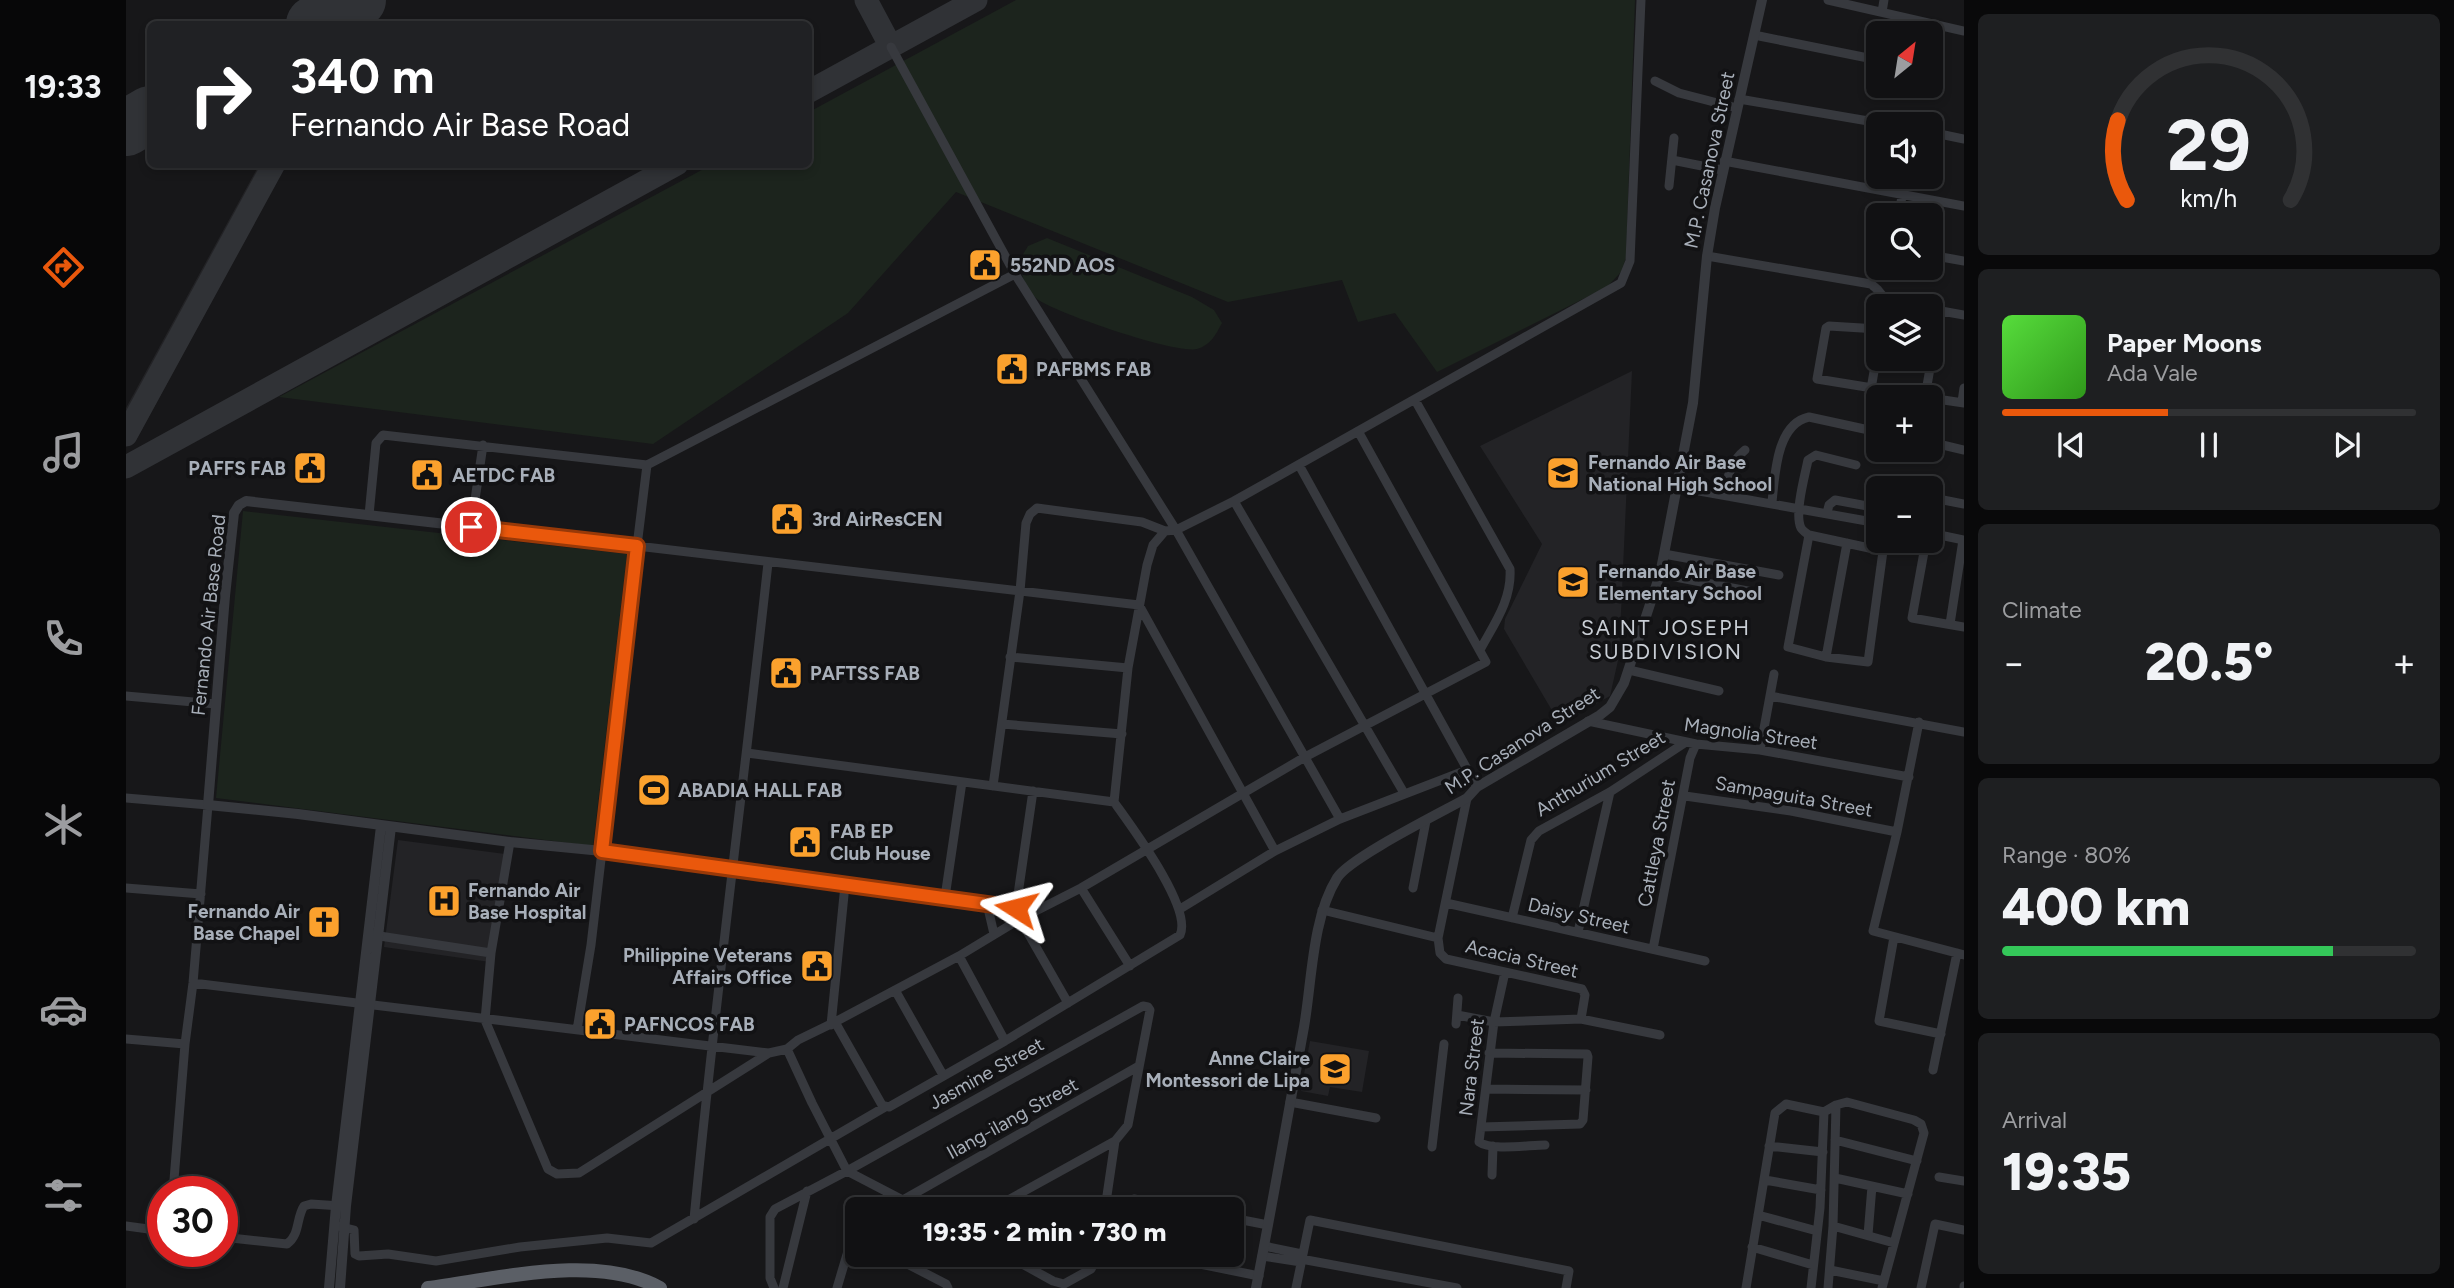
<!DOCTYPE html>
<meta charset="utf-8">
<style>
:root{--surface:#111113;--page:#1e1f21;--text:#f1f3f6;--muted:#9c9da0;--line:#303133;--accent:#ea580c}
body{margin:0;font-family:Figtree,sans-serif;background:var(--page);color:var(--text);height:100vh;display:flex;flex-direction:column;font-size:26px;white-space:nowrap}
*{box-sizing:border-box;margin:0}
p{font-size:23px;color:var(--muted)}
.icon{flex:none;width:38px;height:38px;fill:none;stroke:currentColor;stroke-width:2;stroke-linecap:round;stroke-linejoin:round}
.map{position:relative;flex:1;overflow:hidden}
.sheet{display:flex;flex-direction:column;gap:14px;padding:14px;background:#09090a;width:490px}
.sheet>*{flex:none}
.top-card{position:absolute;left:21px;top:21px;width:665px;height:147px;border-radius:10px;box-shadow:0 4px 10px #0003,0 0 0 2px var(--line);background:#202124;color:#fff;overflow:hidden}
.needle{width:46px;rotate:30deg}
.fabs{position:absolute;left:1740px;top:21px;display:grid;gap:14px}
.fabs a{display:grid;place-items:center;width:77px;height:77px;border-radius:10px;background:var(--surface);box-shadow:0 4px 10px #0003,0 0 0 2px var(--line);font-size:35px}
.speed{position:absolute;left:21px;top:1176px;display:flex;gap:14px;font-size:35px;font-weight:700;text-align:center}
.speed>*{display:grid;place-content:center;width:91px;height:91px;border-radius:50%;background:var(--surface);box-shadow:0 4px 10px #0003,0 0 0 2px var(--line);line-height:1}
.speed .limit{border:10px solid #d22;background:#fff;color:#111}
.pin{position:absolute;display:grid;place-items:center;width:60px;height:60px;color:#fff;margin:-30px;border:4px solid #fff;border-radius:50%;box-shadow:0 2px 7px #0007}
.me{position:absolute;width:77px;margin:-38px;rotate:279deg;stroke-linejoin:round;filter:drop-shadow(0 0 5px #0008)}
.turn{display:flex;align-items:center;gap:24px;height:147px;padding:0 28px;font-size:32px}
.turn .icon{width:91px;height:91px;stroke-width:2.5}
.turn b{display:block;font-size:49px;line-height:60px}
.big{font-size:52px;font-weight:800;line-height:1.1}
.sheet .tile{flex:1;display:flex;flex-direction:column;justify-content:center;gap:10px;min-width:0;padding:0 24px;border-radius:10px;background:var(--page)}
.sheet .dial{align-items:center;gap:0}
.dial svg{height:182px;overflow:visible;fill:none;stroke:var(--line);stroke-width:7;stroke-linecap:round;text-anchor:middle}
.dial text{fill:var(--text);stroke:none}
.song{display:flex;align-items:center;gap:21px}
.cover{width:84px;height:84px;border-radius:10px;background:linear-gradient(135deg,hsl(110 70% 55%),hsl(110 70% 35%))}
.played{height:7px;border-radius:4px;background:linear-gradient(90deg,var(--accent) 40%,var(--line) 40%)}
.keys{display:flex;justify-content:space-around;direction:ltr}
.heat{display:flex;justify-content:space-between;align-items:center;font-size:38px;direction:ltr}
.charge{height:10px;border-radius:5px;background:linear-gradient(90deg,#34c759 80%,var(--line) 0)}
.trip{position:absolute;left:719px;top:1197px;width:399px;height:70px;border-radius:10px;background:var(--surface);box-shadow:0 4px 10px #0003,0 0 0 2px var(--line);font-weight:800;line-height:70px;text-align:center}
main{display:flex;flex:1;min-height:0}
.menu{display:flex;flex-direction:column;width:126px;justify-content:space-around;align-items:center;background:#070708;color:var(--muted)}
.menu .icon{width:49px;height:49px}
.menu .on{color:var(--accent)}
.menu b{font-size:32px;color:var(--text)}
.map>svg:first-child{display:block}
</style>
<main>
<nav class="menu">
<b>19:33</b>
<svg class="icon on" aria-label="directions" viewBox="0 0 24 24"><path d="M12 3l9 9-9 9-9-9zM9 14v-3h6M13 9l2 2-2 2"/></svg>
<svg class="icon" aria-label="music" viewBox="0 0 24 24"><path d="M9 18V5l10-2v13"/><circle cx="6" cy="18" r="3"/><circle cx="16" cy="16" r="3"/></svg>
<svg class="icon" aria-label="phone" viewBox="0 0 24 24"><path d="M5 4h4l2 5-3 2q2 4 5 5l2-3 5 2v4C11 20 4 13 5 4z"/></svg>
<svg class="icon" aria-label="climate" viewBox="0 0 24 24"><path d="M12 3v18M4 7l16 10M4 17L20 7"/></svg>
<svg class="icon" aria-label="car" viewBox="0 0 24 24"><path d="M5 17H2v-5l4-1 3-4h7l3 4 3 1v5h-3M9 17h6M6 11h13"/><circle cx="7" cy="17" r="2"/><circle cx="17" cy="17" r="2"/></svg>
<svg class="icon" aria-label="filters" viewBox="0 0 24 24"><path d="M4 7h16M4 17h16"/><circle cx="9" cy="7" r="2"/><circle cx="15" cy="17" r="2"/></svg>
</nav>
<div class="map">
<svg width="1838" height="1288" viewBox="0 0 1838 1288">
<rect width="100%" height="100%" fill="#171719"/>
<path fill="#232326" d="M133 165H160L9 442 0 438V408Z
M1506 371 1493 656 1484 696 1434 724 1378 629 1379 619 1416 544 1354 446Z
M272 840 379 854 364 962 258 947Z
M1184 1041 1243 1051 1236 1092 1204 1087 1202 1096 1175 1091Z"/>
<path fill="#1c241d" d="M890 0H1509L1500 258 1495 272 1481 287 1311 372 1269 313 1232 322 1216 280 1102 302 830 192 722 313 527 444 153 397 585 165 682 164 683 112Z
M921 238 1066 297 1088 310 1096 323C1090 334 1085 345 1071 349 1049 354 930 313 911 299 901 291 893 274 895 260 895 256 900 250 902 246Z
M117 511 501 554 467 846 90 798Z"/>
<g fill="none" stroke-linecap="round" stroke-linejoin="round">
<path stroke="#303236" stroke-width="23" d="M740 0 765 47
M226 24 240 0
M682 92 850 0
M0 435 148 164
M0 467 551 164"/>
<path stroke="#303236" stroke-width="56" d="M188 24 232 0
M0 128 24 114"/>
<path stroke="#37393e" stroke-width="9" d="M1702 0 1838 31
M1756 12 1758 0
M1628 35 1752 60
M765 47 889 274 1050 530 1214 819
M1529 81 1553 93 1611 108
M1613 99 1760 124
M1804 132 1838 139
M1546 160 1596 170
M1598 161 1838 206
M1543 186 1548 138
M1773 215 1779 177
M1804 255 1838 261
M1581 256 1745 284 1752 290 1761 301 1787 306
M1804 309 1838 315
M1752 329 1703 326 1700 328 1691 379 1802 397
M1745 389 1752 348
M1799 397 1814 311
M1804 398 1838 403
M1289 400 1384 569C1386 600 1368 624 1354 650
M1836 402 1838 388
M1804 442 1838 450
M521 465 511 546 1013 605 1149 851
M1173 465 1351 787
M1551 487 1752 523
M1598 494C1602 477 1604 462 1619 450
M1108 501 1278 793
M1646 502C1649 476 1650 424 1683 417L1752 432
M1701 513 1703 505 1709 500 1752 508
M243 515 250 443 257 435 521 465 889 274
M1804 517 1807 498 1838 504
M345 527 357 445
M1804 533 1838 540
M1683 535 1662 647 1700 657 1742 662 1757 551 1683 535C1681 534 1676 530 1675 528 1668 514 1679 475 1682 460L1690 455 1730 465
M1800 541 1786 618 1838 627
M1538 554 1653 575
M1534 574 1632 593
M1824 624 1837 540
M884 657 1002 668
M1700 657 1721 543
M1503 670 1593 691
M0 696 90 704
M1644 696 1838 732
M1462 721 1570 744 1634 750 1783 777
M1793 722 1771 832 1747 931 1838 955
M876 724 996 734
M1634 750 1648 674
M621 753 988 802C1005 826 1067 908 1054 935L879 1041 763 1107 756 1105 709 1022
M867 786 894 591 900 523 904 514 911 508 1016 522 1039 531
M1559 796 1665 811 1771 832
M0 798 82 805 67 983 59 1044 47 1192
M1341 798 1312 938 1314 953 1320 959 1456 989 1459 995 1455 1019
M988 802 1002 668 1021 565 1027 545 1039 531 1050 530 1108 501 1495 283 1504 261 1515 0
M384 842 365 953 359 1020 422 1169 431 1174 453 1173 643 1053
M0 888 75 894
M955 888 1004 966
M1287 888 1300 821
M819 897 836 782
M1320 903 1579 961
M861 904 868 934
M890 908 907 791
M1054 909 1149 851 1214 819 1341 770
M1196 910 1312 938
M1386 918 1405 840 1413 831 1484 792 1560 742
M894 919 942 1003
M1452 932 1484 792
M247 935 365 953
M1768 937 1753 1021 1815 1034
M1527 949 1564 758 1570 744
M833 956 879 1041
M1379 972 1368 1022 1353 1142C1365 1151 1403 1145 1419 1145
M67 983 584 1046 643 1053 661 1049 672 1040 709 1022 833 956 894 919 955 888 1179 757 1360 662 1232 431
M769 990 817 1075
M1331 1015 1368 1022 1455 1019 1534 1035
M1330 1024 1332 998
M705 1025 719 885
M451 1030 465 945 476 851 909 910
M0 1039 59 1044
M661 1049 686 1103 721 1171
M1807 1070 1831 953
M1360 1089 1460 1090
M1164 1102 1250 1118
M1355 1127 1454 1124 1457 1120 1462 1057 1461 1054 1363 1053
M1709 1140 1791 1161
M1643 1146 1697 1152
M1306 1147 1318 1044
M721 1171 794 1209
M1366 1175 1367 1146
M1813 1177 1838 1181
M1709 1178 1782 1194
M1639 1180 1695 1190
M1008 1199 1061 1209
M777 1200 1013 1066
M979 1209 989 1141
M1632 1215 1691 1231
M1106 1218 1142 1225
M568 1219C589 1000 618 782 642 563
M0 1226 37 1231
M212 1226 228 1230 229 1254 233 1256 262 1254 310 1261 394 1247 481 1238 525 1243 759 1107
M1707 1226 1768 1243
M1742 1235 1746 1186
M96 1237 161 1244C174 1235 170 1218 178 1206L185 1204 215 1206
M1138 1246 1176 1254
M1626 1247 1687 1265
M764 1255 820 1284 822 1288
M880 1255 927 1281 938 1284 965 1269 973 1255
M1029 1255 1133 1276
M1136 1256 1175 1262
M1175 1259 1331 1288
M1704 1270 1758 1281
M648 1288 644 1278V1217L649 1209 721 1171 1017 1006 1022 1007 1024 1010 1002 1125 989 1141 866 1209
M657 1288 681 1191
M711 1288 725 1241 727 1238H732
M1170 1288 1184 1220 1443 1271 1440 1288
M1620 1288 1649 1113 1660 1104 1698 1112 1710 1105 1721 1102 1788 1120 1795 1124 1798 1133 1756 1288
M1685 1288 1694 1208 1698 1112
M1702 1288 1707 1226 1710 1105
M1795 1288 1809 1224 1838 1230
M1838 1288V1286"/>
<path stroke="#37393e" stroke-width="10" d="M120 501 511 546 476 851 384 842 172 814 82 805 99 596 108 513 113 505Z
M203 1288 210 1206 255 826
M214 1288 220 1206 265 827
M1130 1288C1147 1201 1162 1114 1178 1027 1186 981 1186 918 1211 878 1223 858 1316 812 1341 798L1351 787 1474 715 1484 707 1498 683 1534 574 1538 554 1567 403 1581 256 1589 208 1636 0"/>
<path stroke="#5b5f66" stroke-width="14" d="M302 1288C372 1279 471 1253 534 1288"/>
</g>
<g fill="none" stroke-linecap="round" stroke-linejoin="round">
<defs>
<path id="route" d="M345 527 511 546 476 851 890 908"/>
</defs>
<use href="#route" stroke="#983908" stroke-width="18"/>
<use href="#route" stroke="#ea580c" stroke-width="12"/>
</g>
<defs>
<symbol id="civic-square" viewBox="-11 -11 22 22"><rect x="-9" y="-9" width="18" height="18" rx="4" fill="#fba12d" stroke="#121214"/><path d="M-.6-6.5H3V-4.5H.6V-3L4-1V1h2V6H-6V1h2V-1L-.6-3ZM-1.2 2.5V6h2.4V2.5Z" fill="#111"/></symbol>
<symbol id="school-square" viewBox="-11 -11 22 22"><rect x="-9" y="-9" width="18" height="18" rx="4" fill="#fba12d" stroke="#121214"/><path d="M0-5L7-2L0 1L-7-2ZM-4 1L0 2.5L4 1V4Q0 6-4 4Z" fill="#111"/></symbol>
<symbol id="stadium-square" viewBox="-11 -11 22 22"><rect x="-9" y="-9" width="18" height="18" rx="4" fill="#fba12d" stroke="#121214"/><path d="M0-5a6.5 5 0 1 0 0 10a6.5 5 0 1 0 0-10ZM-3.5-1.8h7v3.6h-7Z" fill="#111"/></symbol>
<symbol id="hospital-square" viewBox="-11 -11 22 22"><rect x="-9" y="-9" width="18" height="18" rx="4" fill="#fba12d" stroke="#121214"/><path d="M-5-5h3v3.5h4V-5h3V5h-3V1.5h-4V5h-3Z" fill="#111"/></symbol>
<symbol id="church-square" viewBox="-11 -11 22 22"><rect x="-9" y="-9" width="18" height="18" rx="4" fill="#fba12d" stroke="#121214"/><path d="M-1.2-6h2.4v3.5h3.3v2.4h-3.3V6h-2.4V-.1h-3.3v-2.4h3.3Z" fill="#111"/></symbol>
</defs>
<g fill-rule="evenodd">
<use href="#civic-square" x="840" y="246" width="38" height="38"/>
<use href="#civic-square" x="867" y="350" width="38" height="38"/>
<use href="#civic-square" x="165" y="449" width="38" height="38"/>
<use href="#school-square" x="1418" y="454" width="38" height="38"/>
<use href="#civic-square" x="282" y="456" width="38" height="38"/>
<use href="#civic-square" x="642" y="500" width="38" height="38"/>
<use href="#school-square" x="1428" y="563" width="38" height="38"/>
<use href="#civic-square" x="641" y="654" width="38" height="38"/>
<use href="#stadium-square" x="509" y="771" width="38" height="38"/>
<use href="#civic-square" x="660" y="823" width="38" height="38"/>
<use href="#hospital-square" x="299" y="882" width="38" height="38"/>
<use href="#church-square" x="179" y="903" width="38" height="38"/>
<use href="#civic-square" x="672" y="947" width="38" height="38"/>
<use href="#civic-square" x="455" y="1005" width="38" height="38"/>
<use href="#school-square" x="1190" y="1050" width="38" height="38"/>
</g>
<g text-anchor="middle" stroke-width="7" stroke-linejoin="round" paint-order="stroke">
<g font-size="19" fill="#a8afb9" stroke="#121214">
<text transform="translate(1583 160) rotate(-78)" y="7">M.P. Casanova Street</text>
<text transform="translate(82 615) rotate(-84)" y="7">Fernando Air Base Road</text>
<text transform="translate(1625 733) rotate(8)" y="7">Magnolia Street</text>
<text transform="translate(1396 740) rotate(-33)" y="7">M.P. Casanova Street</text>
<text transform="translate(1474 773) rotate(-31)" y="7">Anthurium Street</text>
<text transform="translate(1668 796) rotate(10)" y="7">Sampaguita Street</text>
<text transform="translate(1530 843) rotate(-79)" y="7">Cattleya Street</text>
<text transform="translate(1453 915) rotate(13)" y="7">Daisy Street</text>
<text transform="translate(1396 958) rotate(13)" y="7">Acacia Street</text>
<text transform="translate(1345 1067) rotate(-83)" y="7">Nara Street</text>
<text transform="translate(860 1073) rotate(-29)" y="7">Jasmine Street</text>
<text transform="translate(886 1118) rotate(-29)" y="7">Ilang-ilang Street</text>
</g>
<g font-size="19" font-weight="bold" fill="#a8afb9" stroke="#121214" text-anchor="start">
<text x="884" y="272">552ND AOS</text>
<text x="910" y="376">PAFBMS FAB</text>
<text x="1462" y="469">Fernando Air Base<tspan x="1462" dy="22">National High School</tspan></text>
<text x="160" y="475" text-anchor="end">PAFFS FAB</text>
<text x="326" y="482">AETDC FAB</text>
<text x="686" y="526">3rd AirResCEN</text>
<text x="1472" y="578">Fernando Air Base<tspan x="1472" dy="22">Elementary School</tspan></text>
<text x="684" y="680">PAFTSS FAB</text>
<text x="552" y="797">ABADIA HALL FAB</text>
<text x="704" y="838">FAB EP<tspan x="704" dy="22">Club House</tspan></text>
<text x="342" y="897">Fernando Air<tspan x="342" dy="22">Base Hospital</tspan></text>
<text x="174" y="918" text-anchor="end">Fernando Air<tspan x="174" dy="22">Base Chapel</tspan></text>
<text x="666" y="962" text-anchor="end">Philippine Veterans<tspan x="666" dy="22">Affairs Office</tspan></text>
<text x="498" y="1031">PAFNCOS FAB</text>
<text x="1184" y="1065" text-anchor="end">Anne Claire<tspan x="1184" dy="22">Montessori de Lipa</tspan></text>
</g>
<g font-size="21" letter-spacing="2" fill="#c9ced5" stroke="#121214">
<text x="1540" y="635">SAINT JOSEPH<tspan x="1540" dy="24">SUBDIVISION</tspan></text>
</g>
</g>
</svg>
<div class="fabs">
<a><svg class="needle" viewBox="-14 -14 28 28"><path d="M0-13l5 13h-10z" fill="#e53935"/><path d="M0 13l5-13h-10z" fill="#9c9da0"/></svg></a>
<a><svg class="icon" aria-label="sound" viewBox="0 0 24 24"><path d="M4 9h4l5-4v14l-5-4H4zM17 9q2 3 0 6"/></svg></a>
<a><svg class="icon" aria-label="search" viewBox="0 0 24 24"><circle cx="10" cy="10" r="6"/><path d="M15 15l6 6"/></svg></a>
<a><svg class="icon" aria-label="layers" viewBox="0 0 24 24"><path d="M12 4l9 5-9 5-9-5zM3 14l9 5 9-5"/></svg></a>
<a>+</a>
<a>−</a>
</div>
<div class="speed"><div class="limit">30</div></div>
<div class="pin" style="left:345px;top:527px;background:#d93025"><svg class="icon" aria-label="arrive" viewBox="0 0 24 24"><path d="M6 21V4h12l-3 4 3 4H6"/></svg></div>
<svg class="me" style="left:890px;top:908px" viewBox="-20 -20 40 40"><path d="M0-17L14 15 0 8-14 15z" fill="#ea580c" stroke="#fff" stroke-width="4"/></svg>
<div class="trip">19:35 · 2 min · 730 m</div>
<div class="top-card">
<div class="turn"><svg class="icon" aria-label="right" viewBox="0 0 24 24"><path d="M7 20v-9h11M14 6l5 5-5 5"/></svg><div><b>340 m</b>Fernando Air Base Road</div></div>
</div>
</div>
<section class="sheet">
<div class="tile dial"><svg viewBox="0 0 100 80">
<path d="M14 69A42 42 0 1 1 86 69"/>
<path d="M14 69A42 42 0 0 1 10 34" stroke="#ea580c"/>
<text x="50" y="56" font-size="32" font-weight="700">29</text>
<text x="50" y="72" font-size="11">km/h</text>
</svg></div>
<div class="tile">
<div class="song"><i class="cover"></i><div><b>Paper Moons</b><p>Ada Vale</p></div></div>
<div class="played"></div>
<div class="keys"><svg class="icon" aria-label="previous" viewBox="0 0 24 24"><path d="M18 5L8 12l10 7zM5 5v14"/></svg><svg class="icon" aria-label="pause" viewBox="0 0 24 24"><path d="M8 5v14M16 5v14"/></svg><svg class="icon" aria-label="next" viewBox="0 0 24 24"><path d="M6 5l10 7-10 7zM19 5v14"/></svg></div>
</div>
<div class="tile"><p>Climate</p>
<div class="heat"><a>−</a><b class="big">20.5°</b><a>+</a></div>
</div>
<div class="tile"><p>Range · 80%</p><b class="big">400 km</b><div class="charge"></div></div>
<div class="tile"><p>Arrival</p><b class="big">19:35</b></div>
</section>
</main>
